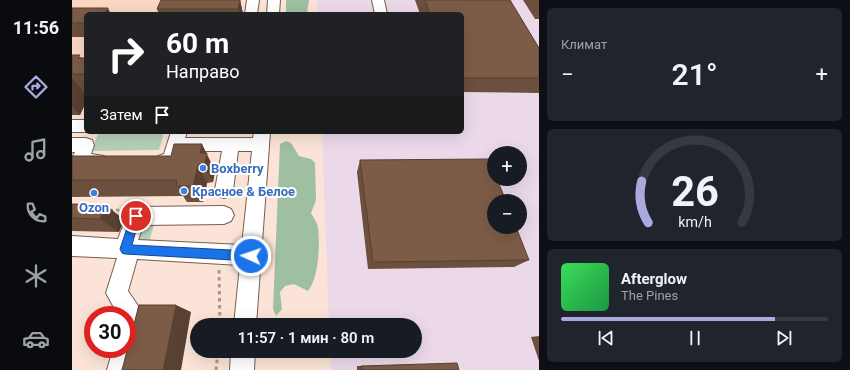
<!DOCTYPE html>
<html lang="ru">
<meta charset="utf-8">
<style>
:root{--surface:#171b24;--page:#20242c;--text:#f1f3f6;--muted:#9ea1a6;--line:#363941;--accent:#aaaae1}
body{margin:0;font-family:Roboto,sans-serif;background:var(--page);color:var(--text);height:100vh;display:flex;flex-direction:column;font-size:15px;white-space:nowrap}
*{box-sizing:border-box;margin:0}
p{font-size:13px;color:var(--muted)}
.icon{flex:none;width:22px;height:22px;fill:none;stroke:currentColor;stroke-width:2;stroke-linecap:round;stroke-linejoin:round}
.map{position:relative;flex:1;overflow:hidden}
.drawer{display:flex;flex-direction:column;gap:8px;padding:8px;background:#0d0f14;width:311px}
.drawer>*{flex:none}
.top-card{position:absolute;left:12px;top:12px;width:380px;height:122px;border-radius:6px;box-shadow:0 4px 16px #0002;background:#202124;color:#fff;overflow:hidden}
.buttons{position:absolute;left:415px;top:146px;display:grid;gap:8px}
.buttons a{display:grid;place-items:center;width:40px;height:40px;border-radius:50%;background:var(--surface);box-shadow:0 4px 16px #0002;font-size:20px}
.speed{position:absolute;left:12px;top:306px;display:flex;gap:8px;font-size:20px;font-weight:700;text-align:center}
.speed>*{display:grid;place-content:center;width:52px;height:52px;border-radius:50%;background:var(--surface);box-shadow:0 4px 16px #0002;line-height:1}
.speed .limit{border:6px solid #d22;background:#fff;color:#111}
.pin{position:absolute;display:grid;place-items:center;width:34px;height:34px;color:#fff;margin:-17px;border:2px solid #fff;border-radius:50%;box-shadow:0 1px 4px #0007}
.me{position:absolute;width:44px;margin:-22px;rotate:273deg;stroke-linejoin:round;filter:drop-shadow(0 0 3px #0008)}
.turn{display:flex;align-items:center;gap:14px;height:84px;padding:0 16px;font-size:18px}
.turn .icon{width:52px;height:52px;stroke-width:2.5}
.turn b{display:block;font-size:28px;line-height:34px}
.then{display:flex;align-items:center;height:38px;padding:0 16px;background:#0003;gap:8px;font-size:15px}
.big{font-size:30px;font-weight:600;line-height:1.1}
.drawer .card{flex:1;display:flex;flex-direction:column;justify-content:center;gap:6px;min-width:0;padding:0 14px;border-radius:6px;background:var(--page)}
.drawer .dial{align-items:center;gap:0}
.dial svg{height:104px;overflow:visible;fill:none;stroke:var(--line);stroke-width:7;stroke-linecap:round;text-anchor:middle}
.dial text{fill:var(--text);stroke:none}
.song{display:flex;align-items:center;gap:12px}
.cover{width:48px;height:48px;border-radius:6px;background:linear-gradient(135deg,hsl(130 70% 55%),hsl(140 70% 35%))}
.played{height:4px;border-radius:2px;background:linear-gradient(90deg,var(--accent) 80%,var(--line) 80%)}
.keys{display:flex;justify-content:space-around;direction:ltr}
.heat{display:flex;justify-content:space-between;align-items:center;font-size:22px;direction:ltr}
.trip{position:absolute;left:118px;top:318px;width:232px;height:40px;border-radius:20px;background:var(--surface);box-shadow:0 4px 16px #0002;font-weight:600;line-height:40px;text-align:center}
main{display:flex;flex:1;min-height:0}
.dock{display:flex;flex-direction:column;width:72px;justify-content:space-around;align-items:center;background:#090b0e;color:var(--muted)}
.dock .icon{width:28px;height:28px}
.dock .active{color:var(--accent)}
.dock b{font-size:18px;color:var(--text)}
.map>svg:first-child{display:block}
</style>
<main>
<nav class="dock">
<b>11:56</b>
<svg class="icon active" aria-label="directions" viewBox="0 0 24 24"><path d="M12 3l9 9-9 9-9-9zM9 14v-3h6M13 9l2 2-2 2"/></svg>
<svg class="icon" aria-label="music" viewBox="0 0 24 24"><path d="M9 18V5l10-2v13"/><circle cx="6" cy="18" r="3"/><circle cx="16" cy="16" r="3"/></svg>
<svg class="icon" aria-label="phone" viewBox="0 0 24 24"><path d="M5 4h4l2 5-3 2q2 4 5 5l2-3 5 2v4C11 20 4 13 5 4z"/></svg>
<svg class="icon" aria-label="climate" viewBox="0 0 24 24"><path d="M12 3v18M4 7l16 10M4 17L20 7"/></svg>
<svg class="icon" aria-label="car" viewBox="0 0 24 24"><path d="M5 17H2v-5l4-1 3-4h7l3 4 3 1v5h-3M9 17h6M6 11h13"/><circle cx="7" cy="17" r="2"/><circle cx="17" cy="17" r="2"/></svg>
</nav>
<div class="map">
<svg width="467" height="370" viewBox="0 0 467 370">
<rect width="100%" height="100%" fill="#fbe4d7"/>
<path fill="#fad7c2" d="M0 0H98L92 14H14V64H0Z"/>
<path fill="#ebd9ea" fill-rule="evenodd" d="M245 0H467V370H259L258 351H343V325H257L250 132H390V14H246ZM422 153H448V179H422ZM422 201H448V227H422Z"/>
<path fill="#b6d0b8" d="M27 132H92L87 150 19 151Z
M67 225H82L78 239 74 241H65Z"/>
<path fill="#9fbfa1" d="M214 0H237L235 14H214Z
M214 141 219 143 227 156 239 159 243 163 244 200 239 213C241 217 245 222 246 227 248 245 247 277 236 291L222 284 213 286 208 292 210 309 204 316 201 309 208 144Z"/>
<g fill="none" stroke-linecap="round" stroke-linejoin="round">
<defs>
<path id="minor" d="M175 0H187L185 14H173Z
M196 0H208L207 14H195Z
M300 0H312L315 14H303Z
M0 120H14V132H0Z
M99 132H115L113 138H181L182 132H198L184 325H162L168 265 65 259 56 291 69 310 72 318 59 370H35L41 349H55V315H46L34 293 45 258 0 256V236L46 239 57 210 64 207 152 206 159 209 162 215 159 221 152 224 71 225 66 240 170 245 180 151H166L161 190 158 196 152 198 146 196 143 190 150 151H110L105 166 99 168 86 166 83 161 86 156 92 154Z
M0 138H14L20 140 22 145 19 154 32 156 35 161 32 166C22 169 11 169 1 166L0 158 3 152H0Z
M159 351H183L182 370H158Z"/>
</defs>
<use href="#minor" stroke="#765e50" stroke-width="2"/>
<path stroke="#aa988d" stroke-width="2.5" stroke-dasharray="3 3" stroke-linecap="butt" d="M38 210H51"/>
<path stroke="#aa988d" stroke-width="3" stroke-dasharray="3.5 3.5" stroke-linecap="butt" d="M147 270 148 325
M144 370 146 351"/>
<use href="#minor" fill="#fff" fill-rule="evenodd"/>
</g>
<path fill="#6c4f3d" d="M168 0 171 14H87L85 9Z
M343 0H438L467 48V93L390 92V14H348Z
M451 0H467V19H463Z
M0 8 14 14V37H0Z
M0 55 11 58H14V102L8 115H0Z
M134 153 143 171 141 182 135 183 131 202H115L111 196 0 197V156H99Z
M288 160 457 260 442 267 296 269 285 172Z
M0 204 34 205 52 220 47 232 0 231Z
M467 336V361L459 337Z
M285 366H289L387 370H285Z"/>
<path fill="#584032" d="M168 0 171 14H167L166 9Z
M36 8 39 14H32Z
M0 78 14 95V102L8 115 0 106Z
M130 144 143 171 141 182 132 165 128 153Z
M126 165 135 183 131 202 121 186Z
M34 205 52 220 47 232 28 219Z
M104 305 119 312 109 370H91Z"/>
<path fill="#7d5c47" stroke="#584032" d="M89 0H168L166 9H85Z
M353 0H438L467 48V78H390V14H358Z
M0 8H36L32 14H14V23H0Z
M0 55H8L6 58H14V74H0Z
M102 144H130L128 153H135L132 165H126L121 186H104L105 180H0V156H99Z
M417 159 422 171V179H425L434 201H422V227H444L457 260 301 262 288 160Z
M0 204 34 205 28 219 0 218Z
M67 305H104L91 370H50Z
M385 363 387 370H290L289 366Z"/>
<path fill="#1a73e8" stroke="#114b97" d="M64 211 67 213 68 216 60 245 179 251 183 253 184 256 183 260 179 261 53 254 50 253 48 249 60 213Z"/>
<g fill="#3f7fe0" stroke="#fff" stroke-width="1.5">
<circle cx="131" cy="168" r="4"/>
<circle cx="112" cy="191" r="4"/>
<circle cx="22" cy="193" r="4"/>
</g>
<g text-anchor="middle" stroke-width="4" stroke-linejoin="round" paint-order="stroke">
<g font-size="13" font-weight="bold" fill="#366cbe" stroke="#fff" text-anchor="start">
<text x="139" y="173">Boxberry</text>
<text x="120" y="196">Красное &amp; Белое</text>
<text x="22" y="212" text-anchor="middle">Ozon</text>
</g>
</g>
</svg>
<div class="buttons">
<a>+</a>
<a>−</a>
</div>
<div class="speed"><div class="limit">30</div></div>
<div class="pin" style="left:64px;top:216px;background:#d93025"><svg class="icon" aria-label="arrive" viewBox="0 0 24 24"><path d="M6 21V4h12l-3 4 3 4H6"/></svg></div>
<svg class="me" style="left:179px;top:256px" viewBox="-20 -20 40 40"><circle r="17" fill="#1a73e8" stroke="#fff" stroke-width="3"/><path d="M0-11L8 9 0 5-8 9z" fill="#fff"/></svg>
<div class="trip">11:57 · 1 мин · 80 m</div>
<div class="top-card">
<div class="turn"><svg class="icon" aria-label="right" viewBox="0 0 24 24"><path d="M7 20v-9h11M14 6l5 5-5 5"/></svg><div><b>60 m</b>Направо</div></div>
<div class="then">Затем<svg class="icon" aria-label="arrive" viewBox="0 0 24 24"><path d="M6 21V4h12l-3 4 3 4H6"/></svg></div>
</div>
</div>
<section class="drawer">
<div class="card"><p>Климат</p>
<div class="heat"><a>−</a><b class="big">21°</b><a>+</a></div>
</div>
<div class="card dial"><svg viewBox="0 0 100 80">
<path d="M14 69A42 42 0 1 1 86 69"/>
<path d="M14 69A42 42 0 0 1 9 37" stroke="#aaaae1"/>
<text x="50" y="56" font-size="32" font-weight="700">26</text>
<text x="50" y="72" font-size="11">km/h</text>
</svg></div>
<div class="card">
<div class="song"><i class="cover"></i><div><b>Afterglow</b><p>The Pines</p></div></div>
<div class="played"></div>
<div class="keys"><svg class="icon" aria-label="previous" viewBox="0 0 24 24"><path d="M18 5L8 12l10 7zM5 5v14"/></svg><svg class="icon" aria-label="pause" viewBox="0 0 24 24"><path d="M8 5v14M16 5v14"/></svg><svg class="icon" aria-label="next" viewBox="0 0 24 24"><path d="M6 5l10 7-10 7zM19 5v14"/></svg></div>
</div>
</section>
</main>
